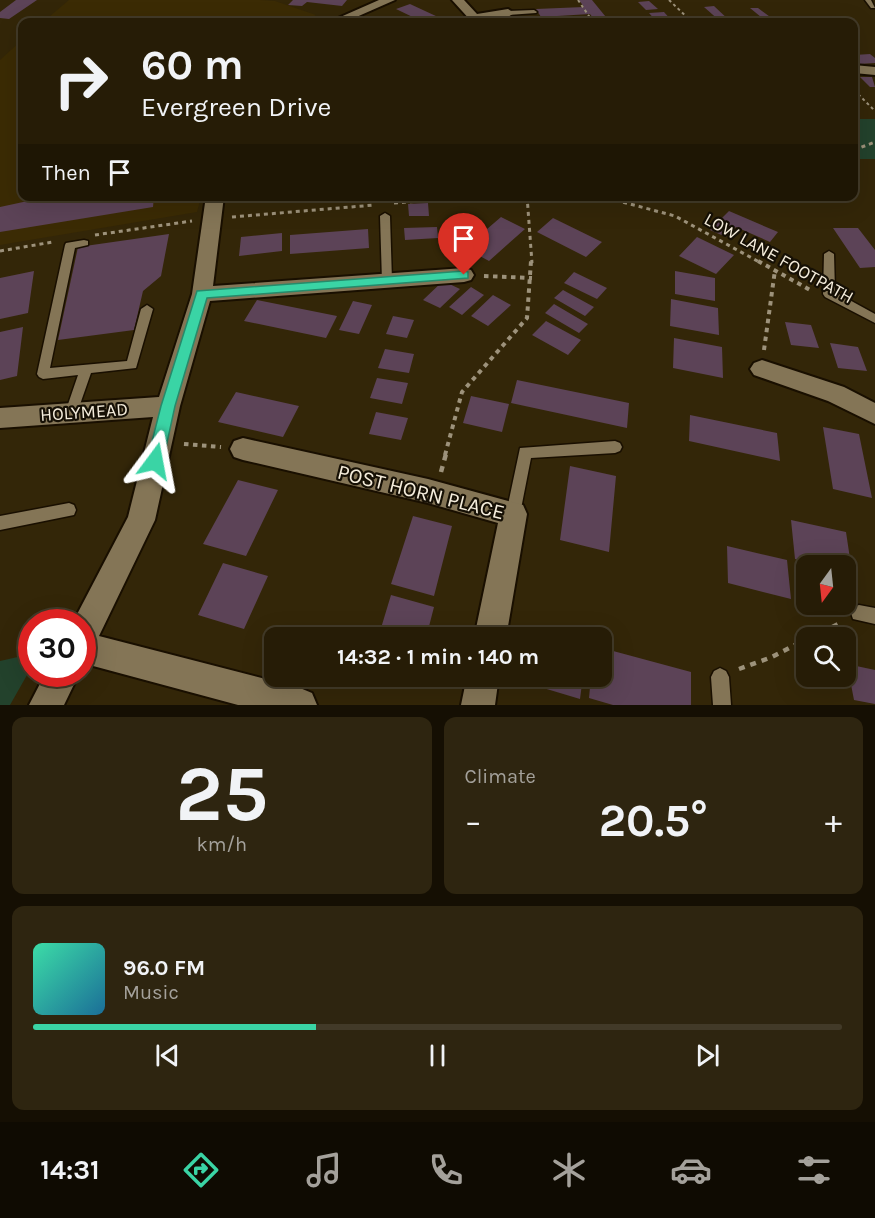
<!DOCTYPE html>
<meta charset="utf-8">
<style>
:root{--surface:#261c06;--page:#2e2510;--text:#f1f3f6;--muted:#a4a19b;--line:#423a28;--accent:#3ad4a5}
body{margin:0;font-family:Karla,sans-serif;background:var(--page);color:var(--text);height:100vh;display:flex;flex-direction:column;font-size:22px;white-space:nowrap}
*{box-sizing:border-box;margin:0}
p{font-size:20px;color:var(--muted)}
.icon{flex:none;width:33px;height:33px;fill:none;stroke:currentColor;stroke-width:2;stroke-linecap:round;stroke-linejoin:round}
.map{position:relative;height:705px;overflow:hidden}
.drawer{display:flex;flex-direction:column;gap:12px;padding:12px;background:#150f03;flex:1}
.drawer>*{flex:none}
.banner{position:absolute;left:18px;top:18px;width:840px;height:183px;border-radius:12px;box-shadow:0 6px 24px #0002,0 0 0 2px var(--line);background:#261c06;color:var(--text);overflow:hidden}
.needle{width:39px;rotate:195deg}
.fabs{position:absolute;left:796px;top:555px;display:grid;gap:12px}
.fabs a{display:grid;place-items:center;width:60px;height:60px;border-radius:12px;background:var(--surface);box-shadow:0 6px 24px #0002,0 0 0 2px var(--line);font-size:30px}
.speed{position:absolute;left:18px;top:609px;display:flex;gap:12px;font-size:30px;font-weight:700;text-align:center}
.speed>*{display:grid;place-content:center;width:78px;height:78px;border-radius:50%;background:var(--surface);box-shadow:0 6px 24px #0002,0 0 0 2px var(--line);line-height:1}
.speed .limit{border:9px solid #d22;background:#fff;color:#111}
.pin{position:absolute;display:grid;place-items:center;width:51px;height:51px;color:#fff;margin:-62px -26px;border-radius:50% 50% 50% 0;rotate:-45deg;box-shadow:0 0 6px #0007}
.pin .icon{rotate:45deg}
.me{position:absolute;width:66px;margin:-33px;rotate:13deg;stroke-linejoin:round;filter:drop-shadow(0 0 4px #0008)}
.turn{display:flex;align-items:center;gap:21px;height:126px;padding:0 24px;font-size:27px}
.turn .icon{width:78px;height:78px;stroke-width:2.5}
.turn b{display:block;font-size:42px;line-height:51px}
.then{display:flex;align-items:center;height:57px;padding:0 24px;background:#0003;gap:12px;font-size:22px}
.big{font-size:45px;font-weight:700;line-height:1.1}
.drawer .card{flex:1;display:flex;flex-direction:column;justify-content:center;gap:9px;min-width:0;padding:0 21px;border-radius:12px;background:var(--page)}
.drawer .dial{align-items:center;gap:0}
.dial b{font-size:78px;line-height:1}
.song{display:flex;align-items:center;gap:18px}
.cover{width:72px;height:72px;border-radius:9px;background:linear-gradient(135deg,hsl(160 70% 55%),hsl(200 70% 35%))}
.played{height:6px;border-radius:3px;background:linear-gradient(90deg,var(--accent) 35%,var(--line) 35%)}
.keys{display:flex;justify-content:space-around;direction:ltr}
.heat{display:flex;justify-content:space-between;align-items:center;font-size:33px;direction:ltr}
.drawer .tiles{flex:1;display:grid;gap:12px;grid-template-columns:1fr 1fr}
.card:last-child{grid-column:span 2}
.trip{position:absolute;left:264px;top:627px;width:348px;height:60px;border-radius:12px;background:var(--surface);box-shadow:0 6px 24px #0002,0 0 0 2px var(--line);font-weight:700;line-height:60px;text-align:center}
.menu{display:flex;height:96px;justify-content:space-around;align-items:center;background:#0f0b02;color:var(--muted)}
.menu .icon{width:42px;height:42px}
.menu .active{color:var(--accent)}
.menu b{font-size:27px;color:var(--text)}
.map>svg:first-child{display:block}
</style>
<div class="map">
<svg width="875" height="705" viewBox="0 0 875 705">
<rect width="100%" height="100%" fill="#332608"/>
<path fill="#3b2b04" d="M69 0H260L275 1 316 15 304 22H43Z
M22 40V196L201 197 197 212 0 245V60Z"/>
<path fill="#23422c" d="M854 119H875V159H854Z
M31 654V668L10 705H0V661Z"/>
<path fill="#5c4357" d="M16 0H37L9 19 0 18V12Z
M293 0H347L342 6 307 2 302 6 288 5Z
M579 0H592L610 22H596L590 14 541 17 536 9 584 7Z
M649 1 658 9 646 10 638 2Z
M410 4 438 17 423 22 396 9Z
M714 6 731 22H721L704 7Z
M750 8H758L777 22H767Z
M664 12 672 21 657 22 649 13Z
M385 16 398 22H369Z
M709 16 717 22H696L690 17Z
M870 54 875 58V63L858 64 854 60V55Z
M860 77H872L875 87H870Z
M51 196H154L153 207 0 232V207Z
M428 203 429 216H409L408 204Z
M729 211 778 232 770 242 736 227 726 237 710 230Z
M501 217 525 229 489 261 465 248Z
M553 218 602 242 586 257 537 232Z
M437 227 438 238 405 240 404 228Z
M833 228H858L875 250V267L860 268Z
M368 229 369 248 290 254V235Z
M282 233V251L239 256 241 237Z
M169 234 161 276 143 291 134 330 58 340 78 247Z
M697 237 734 255 716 274 679 256Z
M34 271 28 313 0 319V278Z
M675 271 715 278V301L675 294Z
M574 272 607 288 597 299 564 283Z
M443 281 460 289 440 308 423 300Z
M471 287 484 295 462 315 449 307Z
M563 290 594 307 585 316 554 298Z
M493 295 511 305 488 326 471 316Z
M671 299 718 308 719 335 670 326Z
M257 300 337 316 326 338 244 321Z
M353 301 372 305 359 334 339 330Z
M554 304 588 324 579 333 545 313Z
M393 316 414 320 407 338 386 334Z
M546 321 581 340 568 355 532 335Z
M785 322 811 325 819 348 791 345Z
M23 327 17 376 0 380V332Z
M674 338 722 347 723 378 673 368Z
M830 343 858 347 867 371 838 368Z
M385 349 414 354 409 373 378 368Z
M377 378 408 383 402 404 370 398Z
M517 380 629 403 627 428 511 403Z
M236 392 299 406 283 437 218 422Z
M471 396 509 404 502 432 463 423Z
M376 412 408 418 401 440 369 434Z
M690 415 777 433 780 461 689 441Z
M823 427 859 434 872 498 833 489Z
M570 466 616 476 609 552 560 540Z
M238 480 278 490 246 556 203 544Z
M413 516 452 526 434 596 391 584Z
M791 520 846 532 852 572 846 571V566H824L795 559Z
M727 546 787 560 791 599 728 583Z
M223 563 268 576 244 629 198 615Z
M391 595 434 607 426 638H378Z
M602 648 691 672V705H613L589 698 591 676H602Z
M847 664 875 670V704L854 700Z
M531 676H583L580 699 530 684Z"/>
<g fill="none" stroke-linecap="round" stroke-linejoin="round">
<defs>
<path id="lane" d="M865 0H871L875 8H871Z
M534 10 537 12 536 13 508 15 505 13 508 11Z
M385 213 390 216 392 281 387 285 382 281 380 216Z
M84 240 88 241V245L75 248 50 368 127 361 141 309 147 305 153 309 136 368 91 373 77 413 76 417 71 418 66 417 65 413 78 375 43 379 39 377 37 374 65 245 66 243Z
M829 251 834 254 835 292 875 314V323L825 297 823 294 824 254Z
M615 441 620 443 622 447 620 451 615 453 531 458 520 514 518 519 513 521 508 519 506 514 520 448Z
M69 503 74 505 76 510 74 515 0 530V516Z
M859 605 875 608V624L853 619 851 613 853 607Z
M720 668 726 671 729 677 731 705H713L711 677 714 671Z"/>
<path id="street" d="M379 0H395L345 22H329Z
M452 0H464L477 14 508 9 514 13 508 17 483 20 484 22H472Z
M854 65 875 67V75L854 73Z
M206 196H224L213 286 464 268 471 270 474 275 471 280 464 282 210 301 180 406 155 520 99 636 300 688 312 693 317 705H238L82 663V622H73L128 517 153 417 0 428V408L159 397 192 294Z
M762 360 844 387 875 403V424L828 401 754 375 750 369 754 363Z
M243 438 428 479 523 505 527 514 506 638H474L498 523 428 503 243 460 234 457 230 449 234 441Z
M45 674H79L64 705H29Z
M467 676H499L495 705H461Z"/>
</defs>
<use href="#lane" stroke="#190f00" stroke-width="3"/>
<use href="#street" stroke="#190f00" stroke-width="4"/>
<path stroke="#9d927b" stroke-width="2" stroke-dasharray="3 3" stroke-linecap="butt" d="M578 0 593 22
M669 0 692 22
M854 90 875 111"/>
<path stroke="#9d927b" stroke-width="3" stroke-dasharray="4 4" stroke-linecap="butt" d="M854 150 875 142
M527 196 532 263
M600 196 675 216 761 263
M394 203 490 196
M232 217 374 205
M95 235 192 221
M0 251 53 242"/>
<path stroke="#9d927b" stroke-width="4" stroke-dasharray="4.5 4.5" stroke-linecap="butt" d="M758 261 812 291
M484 276 532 278
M764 350 775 270
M184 444 221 447
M445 455 462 392 527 318 531 261"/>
<path stroke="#9d927b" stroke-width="4.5" stroke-dasharray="6 6" stroke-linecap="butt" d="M441 472 446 454
M811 638 842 622
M739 669 772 657 807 639"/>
<use href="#lane" fill="#847556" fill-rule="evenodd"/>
<use href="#street" fill="#847556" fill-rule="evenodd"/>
</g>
<path fill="#3ad4a5" stroke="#268a6b" stroke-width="1.5" d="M464 271 468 272V278L207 298 175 406 163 461 161 466H150L147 461 161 406 197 291Z"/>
<g text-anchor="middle" stroke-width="4.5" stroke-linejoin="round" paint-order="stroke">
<g font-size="18" fill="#f5eddc" stroke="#161005">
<text transform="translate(779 258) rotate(29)" y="6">LOW LANE FOOTPATH</text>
<text transform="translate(84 412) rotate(-4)" y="6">HOLYMEAD</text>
</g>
<g font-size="21" fill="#f5eddc" stroke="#161005">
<text transform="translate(421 492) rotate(14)" y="7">POST HORN PLACE</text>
</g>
</g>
</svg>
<div class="fabs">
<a><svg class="needle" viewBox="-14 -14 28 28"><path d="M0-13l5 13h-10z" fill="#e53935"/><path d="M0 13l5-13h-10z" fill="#a4a19b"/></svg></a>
<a><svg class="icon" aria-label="search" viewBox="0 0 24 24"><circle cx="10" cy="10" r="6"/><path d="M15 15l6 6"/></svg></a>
</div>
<div class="speed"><div class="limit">30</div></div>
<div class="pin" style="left:464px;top:275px;background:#d93025"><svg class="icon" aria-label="arrive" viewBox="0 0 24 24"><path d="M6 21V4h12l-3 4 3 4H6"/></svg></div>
<svg class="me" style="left:155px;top:461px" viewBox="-20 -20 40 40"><path d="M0-17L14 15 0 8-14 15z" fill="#3ad4a5" stroke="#fff" stroke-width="4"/></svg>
<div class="trip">14:32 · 1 min · 140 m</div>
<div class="banner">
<div class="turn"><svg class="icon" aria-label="right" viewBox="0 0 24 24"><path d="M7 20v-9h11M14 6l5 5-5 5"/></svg><div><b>60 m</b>Evergreen Drive</div></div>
<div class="then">Then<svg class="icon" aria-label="arrive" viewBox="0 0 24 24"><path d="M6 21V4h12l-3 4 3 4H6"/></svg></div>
</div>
</div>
<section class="drawer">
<div class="tiles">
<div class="card dial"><b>25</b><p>km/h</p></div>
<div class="card"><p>Climate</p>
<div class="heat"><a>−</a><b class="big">20.5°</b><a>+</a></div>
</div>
<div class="card">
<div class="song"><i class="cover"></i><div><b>96.0 FM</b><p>Music</p></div></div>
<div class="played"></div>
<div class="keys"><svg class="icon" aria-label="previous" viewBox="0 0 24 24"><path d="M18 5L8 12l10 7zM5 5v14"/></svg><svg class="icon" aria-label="pause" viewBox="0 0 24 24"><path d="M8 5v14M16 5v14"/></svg><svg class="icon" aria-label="next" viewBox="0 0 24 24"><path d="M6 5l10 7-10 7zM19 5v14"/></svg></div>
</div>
</div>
</section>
<nav class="menu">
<b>14:31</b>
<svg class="icon active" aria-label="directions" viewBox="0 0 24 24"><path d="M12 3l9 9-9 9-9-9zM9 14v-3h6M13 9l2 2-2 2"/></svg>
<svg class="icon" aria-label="music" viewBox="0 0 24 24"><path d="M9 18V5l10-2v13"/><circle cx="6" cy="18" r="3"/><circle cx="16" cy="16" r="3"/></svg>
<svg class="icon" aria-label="phone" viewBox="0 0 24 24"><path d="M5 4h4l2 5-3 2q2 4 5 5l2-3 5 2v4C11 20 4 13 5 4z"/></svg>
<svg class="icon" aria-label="climate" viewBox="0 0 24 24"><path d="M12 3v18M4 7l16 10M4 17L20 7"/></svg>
<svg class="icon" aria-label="car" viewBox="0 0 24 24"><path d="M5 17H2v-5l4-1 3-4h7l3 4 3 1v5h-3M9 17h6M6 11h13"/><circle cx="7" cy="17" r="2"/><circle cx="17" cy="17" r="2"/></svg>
<svg class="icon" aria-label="filters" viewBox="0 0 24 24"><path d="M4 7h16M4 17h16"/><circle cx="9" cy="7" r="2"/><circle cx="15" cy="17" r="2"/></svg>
</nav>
